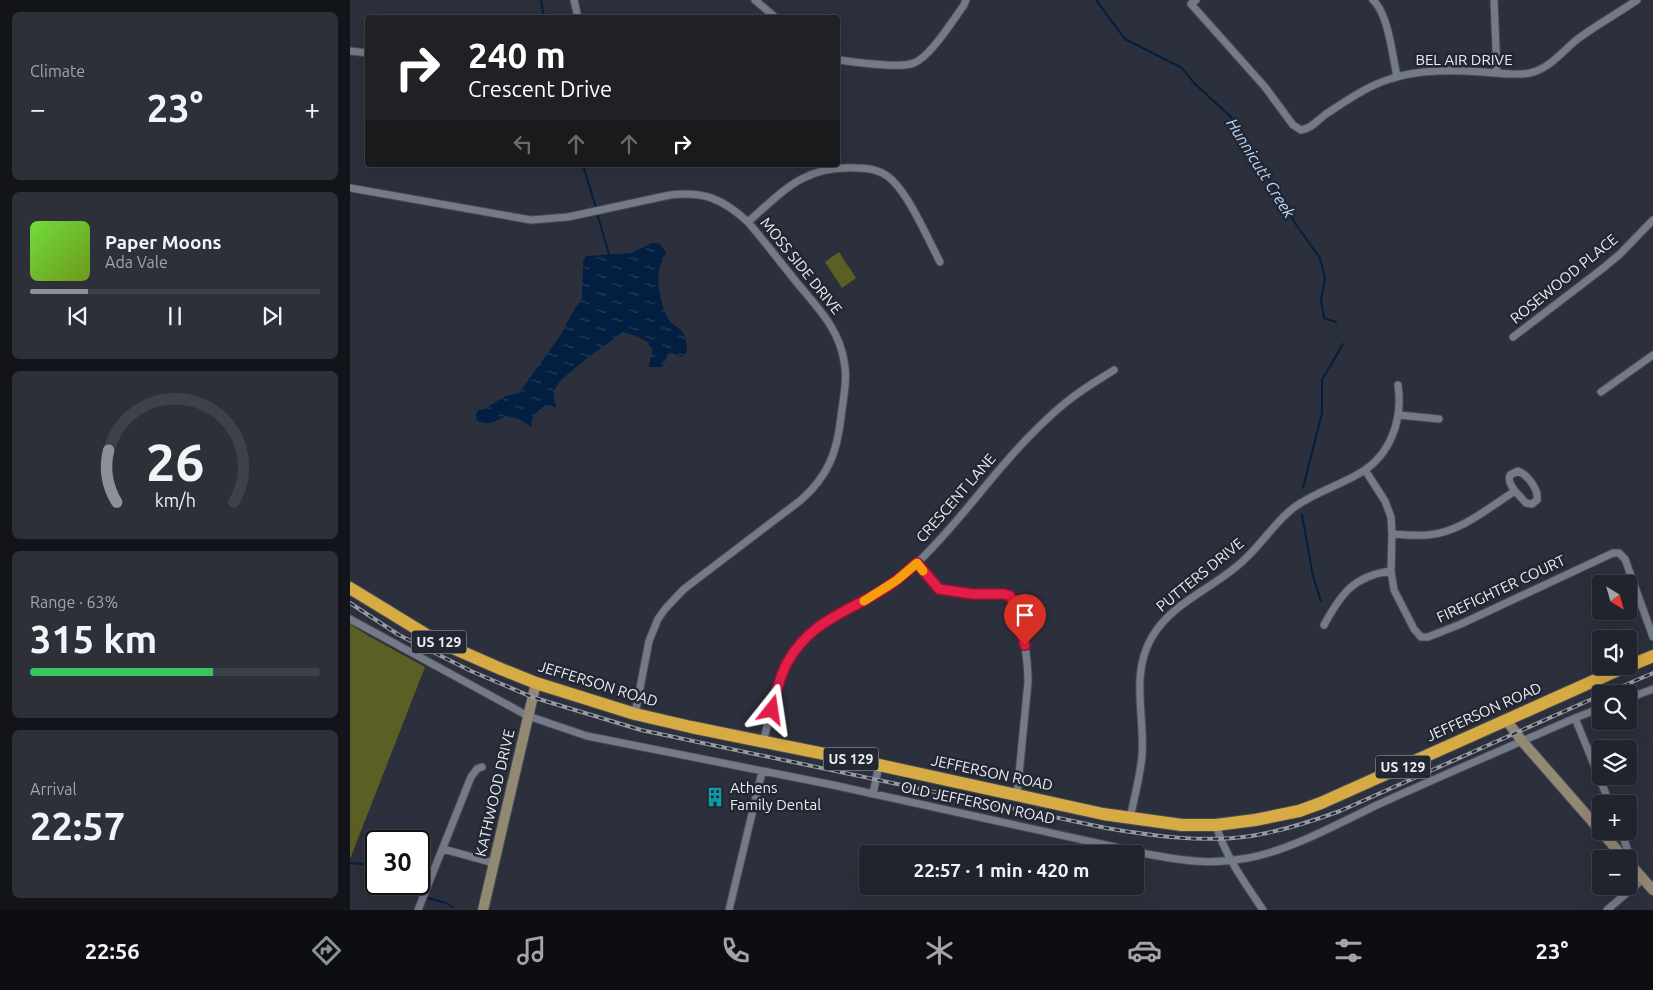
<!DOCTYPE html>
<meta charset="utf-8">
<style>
:root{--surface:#21242d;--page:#2d3039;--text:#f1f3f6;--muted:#a2a4aa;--line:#3e4149;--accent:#8c9099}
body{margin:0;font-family:Ubuntu,sans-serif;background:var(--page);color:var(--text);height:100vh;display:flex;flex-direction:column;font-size:19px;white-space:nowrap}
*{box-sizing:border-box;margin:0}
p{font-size:16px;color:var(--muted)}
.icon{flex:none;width:28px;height:28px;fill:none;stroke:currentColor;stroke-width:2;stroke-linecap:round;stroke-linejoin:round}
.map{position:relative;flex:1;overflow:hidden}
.drawer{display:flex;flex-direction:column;gap:12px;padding:12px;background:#121419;width:350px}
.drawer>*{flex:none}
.top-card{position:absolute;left:15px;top:15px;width:475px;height:152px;border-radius:5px;box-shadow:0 5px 20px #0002,0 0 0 1px var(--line);background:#202124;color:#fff;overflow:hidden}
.needle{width:32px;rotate:143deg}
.controls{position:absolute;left:1242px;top:575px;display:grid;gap:10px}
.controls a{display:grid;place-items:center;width:45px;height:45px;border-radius:5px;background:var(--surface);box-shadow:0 5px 20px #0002,0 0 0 1px var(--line);font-size:25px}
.speed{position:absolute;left:15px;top:830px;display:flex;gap:10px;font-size:25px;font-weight:700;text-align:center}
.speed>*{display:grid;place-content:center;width:65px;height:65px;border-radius:50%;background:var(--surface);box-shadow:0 5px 20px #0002,0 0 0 1px var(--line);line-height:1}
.speed .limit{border:2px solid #111;border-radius:8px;background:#fff;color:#111}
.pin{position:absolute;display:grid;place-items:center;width:42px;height:42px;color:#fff;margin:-51px -21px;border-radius:50% 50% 50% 0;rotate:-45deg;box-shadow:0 0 5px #0007}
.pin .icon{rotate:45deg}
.me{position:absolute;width:55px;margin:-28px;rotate:15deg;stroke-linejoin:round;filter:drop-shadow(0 0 4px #0008)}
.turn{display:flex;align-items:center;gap:18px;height:105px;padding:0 20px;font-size:22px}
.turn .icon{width:65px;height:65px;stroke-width:2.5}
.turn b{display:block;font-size:35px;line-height:42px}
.lanes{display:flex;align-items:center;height:48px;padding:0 20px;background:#0003;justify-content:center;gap:25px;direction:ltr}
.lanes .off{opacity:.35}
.big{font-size:38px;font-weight:700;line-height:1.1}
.drawer .widget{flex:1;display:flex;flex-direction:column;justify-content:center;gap:8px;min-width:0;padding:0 18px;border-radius:8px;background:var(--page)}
.drawer .dial{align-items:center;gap:0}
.dial svg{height:130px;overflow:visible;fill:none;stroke:var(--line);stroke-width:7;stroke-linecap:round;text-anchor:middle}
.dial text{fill:var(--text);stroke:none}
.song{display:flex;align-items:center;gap:15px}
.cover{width:60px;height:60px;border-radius:8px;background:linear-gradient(135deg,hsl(100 70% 55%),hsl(80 70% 35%))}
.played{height:5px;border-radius:2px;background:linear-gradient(90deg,var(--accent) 20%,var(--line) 20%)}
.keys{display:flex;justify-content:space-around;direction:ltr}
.heat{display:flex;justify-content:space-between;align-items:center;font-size:28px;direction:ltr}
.charge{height:8px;border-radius:4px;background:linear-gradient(90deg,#34c759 63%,var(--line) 0)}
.trip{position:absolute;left:509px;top:845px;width:285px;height:50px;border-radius:5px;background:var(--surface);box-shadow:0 5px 20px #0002,0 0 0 1px var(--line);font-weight:700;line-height:50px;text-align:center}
.tabs{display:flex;height:80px;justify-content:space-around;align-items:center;background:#0d0e12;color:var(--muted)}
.tabs .icon{width:35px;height:35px}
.tabs .current{color:var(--accent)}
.tabs b{font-size:22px;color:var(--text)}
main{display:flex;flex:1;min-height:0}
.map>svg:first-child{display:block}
</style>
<main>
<section class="drawer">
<div class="widget"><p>Climate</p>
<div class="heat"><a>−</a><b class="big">23°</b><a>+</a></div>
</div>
<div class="widget">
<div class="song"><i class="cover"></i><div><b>Paper Moons</b><p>Ada Vale</p></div></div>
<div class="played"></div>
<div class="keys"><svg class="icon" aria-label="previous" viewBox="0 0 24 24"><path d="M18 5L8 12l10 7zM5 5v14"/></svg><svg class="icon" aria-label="pause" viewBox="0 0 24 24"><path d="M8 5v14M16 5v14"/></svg><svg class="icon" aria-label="next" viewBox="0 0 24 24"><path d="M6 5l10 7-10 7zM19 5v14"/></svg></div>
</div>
<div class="widget dial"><svg viewBox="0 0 100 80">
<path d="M14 69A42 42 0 1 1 86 69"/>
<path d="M14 69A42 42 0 0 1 9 37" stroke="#8c9099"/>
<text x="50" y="56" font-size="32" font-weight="700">26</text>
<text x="50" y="72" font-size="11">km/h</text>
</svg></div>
<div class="widget"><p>Range · 63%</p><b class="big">315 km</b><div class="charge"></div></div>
<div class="widget"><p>Arrival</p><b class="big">22:57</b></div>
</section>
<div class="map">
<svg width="1303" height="910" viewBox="0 0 1303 910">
<defs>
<pattern id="water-ripples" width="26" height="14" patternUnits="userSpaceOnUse" patternTransform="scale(1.25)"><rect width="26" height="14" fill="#021e40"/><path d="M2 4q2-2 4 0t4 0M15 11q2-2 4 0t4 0" fill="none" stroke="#273f5c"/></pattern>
</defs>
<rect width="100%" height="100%" fill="#2c303c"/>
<path fill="#5b5f23" d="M489 252 506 278 492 288 475 262Z
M0 624 17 635 75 667 0 859Z"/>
<path fill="url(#water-ripples)" d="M302 243H309L316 252C314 259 310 264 309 271 306 284 312 309 319 320 321 324 325 325 328 328 337 333 336 343 337 352L331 357 322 353 318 354 312 367H299C299 359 303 357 302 347H300L298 342C289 338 281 333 272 332 258 344 211 375 205 389 202 396 204 401 207 408L196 405C187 411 180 416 182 427 175 423 168 417 159 417 146 417 144 428 128 421L125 417 128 410 135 409 153 397 169 393 212 333 223 311 232 299 233 262 236 256 281 253Z"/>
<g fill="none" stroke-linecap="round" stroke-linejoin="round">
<path stroke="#021e40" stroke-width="2" d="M191 0 194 18
M746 0 775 39 832 68 844 83 882 118 947 226 970 258 975 278 971 300 974 318 986 322
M233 165 246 208
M247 213 259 254
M953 488 972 413V380L993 344
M952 515 963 576 971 601
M0 863 26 865
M61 884 70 891
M78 898 96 903 103 907"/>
<defs>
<path id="street" d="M224 0 228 18
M405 0 426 18
M846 0 841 4 915 87 943 125 951 130C961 129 968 120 976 114 996 101 1017 86 1040 79 1069 69 1104 70 1134 72 1149 73 1165 76 1180 73 1201 68 1213 50 1229 38 1248 24 1268 13 1287 0
M1023 0C1039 15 1042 55 1047 76
M1144 0 1147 73
M0 51 18 53
M488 60C504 62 550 69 564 63 580 57 603 20 614 5L616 0
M0 188 181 220 218 217 320 195C354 191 373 199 398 222 415 242 431 263 448 284 468 308 489 329 494 361 498 379 493 399 491 417 487 453 478 476 451 500L334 589 315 609 308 619 299 641 285 714
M398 222C434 190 455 165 507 168 520 168 532 170 542 180 560 197 578 239 590 262
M1163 337 1252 269 1270 254 1303 220
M1251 392 1303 355
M1049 415 1089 419
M1015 470 1035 501 1041 517 1042 534 1041 571 1044 590 1064 629 1071 637H1078L1111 624 1263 553H1269L1275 559 1303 637
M1042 534C1054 535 1066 536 1078 535 1111 532 1138 508 1165 491L1176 503 1182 504 1187 500C1189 490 1178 475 1168 471L1160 475C1158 482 1161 485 1165 491
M567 563 589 589 622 594H654L660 596 663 600C672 626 678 655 678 682L667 795
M0 619 178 716 237 736 483 785 797 854C835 861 859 865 898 858 938 851 990 823 1027 805 1093 775 1159 747 1225 718L1251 708
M974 625C991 594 1003 576 1041 571
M1279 698 1303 689
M1225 718 1260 804
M413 742C422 710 427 673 447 646 465 623 494 612 519 598 537 588 553 576 568 562 600 532 626 496 655 463 673 442 701 413 723 397 736 387 750 379 764 370
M523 794 529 765
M780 819C784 798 790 777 792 756 795 715 780 674 802 637 822 602 866 587 894 560 913 543 926 520 946 506 966 492 990 485 1010 473 1041 455 1053 419 1048 385
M866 825C875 856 895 883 913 910
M1271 831 1278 851 1275 858
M93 849 144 863
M68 910 121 777 127 769 132 767
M379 910 412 772
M1257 910 1293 879"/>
<path id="secondary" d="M1157 721 1172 741 1275 859
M1279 863 1303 890
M133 910 186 683"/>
<path id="highway" d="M0 588 85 640 151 669 186 683 285 714 341 727 529 765 753 814 832 825H866L905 820 949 811 971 803 1277 666
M1279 666 1303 656"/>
</defs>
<use href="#street" stroke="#484b55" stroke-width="9"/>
<use href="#secondary" stroke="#484b55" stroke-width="12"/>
<use href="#highway" stroke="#484b55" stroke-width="14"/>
<use href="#street" stroke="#757a88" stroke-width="7"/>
<use href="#secondary" stroke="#928973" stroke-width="10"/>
<use href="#highway" stroke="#d6ab43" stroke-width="12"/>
<defs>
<path id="rail" d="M0 603 49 635 121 671 182 697 291 730 756 828C803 836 853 843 901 836 932 831 960 822 990 811L1251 695
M1254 694 1303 673"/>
</defs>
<use href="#rail" stroke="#9699a2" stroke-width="4"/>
<use href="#rail" stroke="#222732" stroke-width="2" stroke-dasharray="5.5" stroke-linecap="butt"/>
</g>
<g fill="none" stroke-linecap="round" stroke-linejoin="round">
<defs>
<path id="route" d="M422 710C426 695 429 677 437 663 460 621 496 613 534 589 546 582 556 572 567 563L589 589 622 594H654L660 596 665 605 675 645"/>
</defs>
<use href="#route" stroke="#92132f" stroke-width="12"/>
<use href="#route" stroke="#e11d48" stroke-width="9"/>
<path stroke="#f59e0b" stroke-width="9" d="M514 601 547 580 567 563 573 571"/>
</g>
<defs>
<symbol id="building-bare" viewBox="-9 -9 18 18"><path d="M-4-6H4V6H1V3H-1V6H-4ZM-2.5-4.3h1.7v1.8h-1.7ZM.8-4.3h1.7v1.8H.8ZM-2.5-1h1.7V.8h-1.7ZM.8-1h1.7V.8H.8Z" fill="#0f9aa8" stroke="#222732" stroke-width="2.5" paint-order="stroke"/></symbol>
</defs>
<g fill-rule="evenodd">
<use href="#building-bare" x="351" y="783" width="28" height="28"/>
</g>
<g text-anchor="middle" stroke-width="5" stroke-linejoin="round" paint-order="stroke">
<g fill="#222732" stroke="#aeb2ba" stroke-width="1">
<rect x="61.5" y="630.5" width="55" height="23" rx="4"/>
<rect x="473.5" y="747.5" width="55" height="23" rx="4"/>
<rect x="1025.5" y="755.5" width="55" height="23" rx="4"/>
</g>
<g font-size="14" font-weight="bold" fill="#eaedf4">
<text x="89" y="647">US 129</text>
<text x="501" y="764">US 129</text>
<text x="1053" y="772">US 129</text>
</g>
<g font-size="15" fill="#eaedf4" stroke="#222732">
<text x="1114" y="65">BEL AIR DRIVE</text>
<text transform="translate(451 266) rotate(51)" y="5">MOSS SIDE DRIVE</text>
<text transform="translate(1214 279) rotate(-39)" y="5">ROSEWOOD PLACE</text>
<text transform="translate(606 498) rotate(-49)" y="5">CRESCENT LANE</text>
<text transform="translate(850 575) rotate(-39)" y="5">PUTTERS DRIVE</text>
<text transform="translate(1151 589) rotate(-25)" y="5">FIREFIGHTER COURT</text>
<text transform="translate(248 684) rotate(17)" y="5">JEFFERSON ROAD</text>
<text transform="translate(1134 712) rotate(-24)" y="5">JEFFERSON ROAD</text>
<text transform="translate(642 773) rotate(12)" y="5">JEFFERSON ROAD</text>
<text transform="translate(145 793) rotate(-77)" y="5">KATHWOOD DRIVE</text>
<text transform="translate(628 803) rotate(12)" y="5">OLD JEFFERSON ROAD</text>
</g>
<g font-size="15" fill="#eaedf4" stroke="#222732" text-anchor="start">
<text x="380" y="793">Athens<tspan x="380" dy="17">Family Dental</tspan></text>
</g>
<g font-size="16" font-style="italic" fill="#bcd9fe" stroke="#222732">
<text transform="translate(911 168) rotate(58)" y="6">Hunnicutt Creek</text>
</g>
</g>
</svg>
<div class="controls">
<a><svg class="needle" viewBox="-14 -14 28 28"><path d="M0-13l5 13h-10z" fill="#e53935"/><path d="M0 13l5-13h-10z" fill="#a2a4aa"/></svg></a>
<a><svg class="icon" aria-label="sound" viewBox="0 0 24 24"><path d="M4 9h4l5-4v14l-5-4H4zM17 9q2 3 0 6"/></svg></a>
<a><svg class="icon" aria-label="search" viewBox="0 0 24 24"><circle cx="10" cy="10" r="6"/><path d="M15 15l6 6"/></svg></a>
<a><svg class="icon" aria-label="layers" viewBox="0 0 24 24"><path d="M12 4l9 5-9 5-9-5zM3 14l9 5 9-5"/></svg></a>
<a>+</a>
<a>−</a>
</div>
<div class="speed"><div class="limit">30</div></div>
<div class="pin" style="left:675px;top:645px;background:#d93025"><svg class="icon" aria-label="arrive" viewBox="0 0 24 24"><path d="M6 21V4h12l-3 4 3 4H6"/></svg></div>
<svg class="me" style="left:422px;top:710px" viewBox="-20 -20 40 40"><path d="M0-17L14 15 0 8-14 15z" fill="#e11d48" stroke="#fff" stroke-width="4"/></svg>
<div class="trip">22:57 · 1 min · 420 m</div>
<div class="top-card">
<div class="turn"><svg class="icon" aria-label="right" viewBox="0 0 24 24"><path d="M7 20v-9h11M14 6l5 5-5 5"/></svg><div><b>240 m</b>Crescent Drive</div></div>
<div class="lanes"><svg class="icon off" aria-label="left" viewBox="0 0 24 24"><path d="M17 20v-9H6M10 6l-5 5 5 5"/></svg><svg class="icon off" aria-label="ahead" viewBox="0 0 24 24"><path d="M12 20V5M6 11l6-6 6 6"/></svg><svg class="icon off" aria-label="ahead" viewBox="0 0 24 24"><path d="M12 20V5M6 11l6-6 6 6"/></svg><svg class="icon" aria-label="right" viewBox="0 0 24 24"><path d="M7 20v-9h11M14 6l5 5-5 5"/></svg></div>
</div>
</div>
</main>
<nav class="tabs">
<b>22:56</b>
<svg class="icon current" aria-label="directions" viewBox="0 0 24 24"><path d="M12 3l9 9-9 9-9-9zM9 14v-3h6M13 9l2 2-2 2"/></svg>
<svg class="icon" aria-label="music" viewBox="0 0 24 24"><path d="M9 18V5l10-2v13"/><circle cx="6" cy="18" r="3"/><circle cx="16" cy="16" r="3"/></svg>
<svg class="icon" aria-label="phone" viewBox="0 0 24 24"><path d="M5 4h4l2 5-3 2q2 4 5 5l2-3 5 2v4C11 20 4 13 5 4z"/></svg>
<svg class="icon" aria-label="climate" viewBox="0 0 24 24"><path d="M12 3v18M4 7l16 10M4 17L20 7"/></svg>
<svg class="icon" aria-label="car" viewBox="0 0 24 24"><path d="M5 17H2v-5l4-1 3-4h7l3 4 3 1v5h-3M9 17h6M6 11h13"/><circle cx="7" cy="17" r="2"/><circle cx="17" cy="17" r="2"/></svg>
<svg class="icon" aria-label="filters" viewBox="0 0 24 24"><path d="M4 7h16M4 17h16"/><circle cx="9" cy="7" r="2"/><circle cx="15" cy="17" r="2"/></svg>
<b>23°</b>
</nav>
